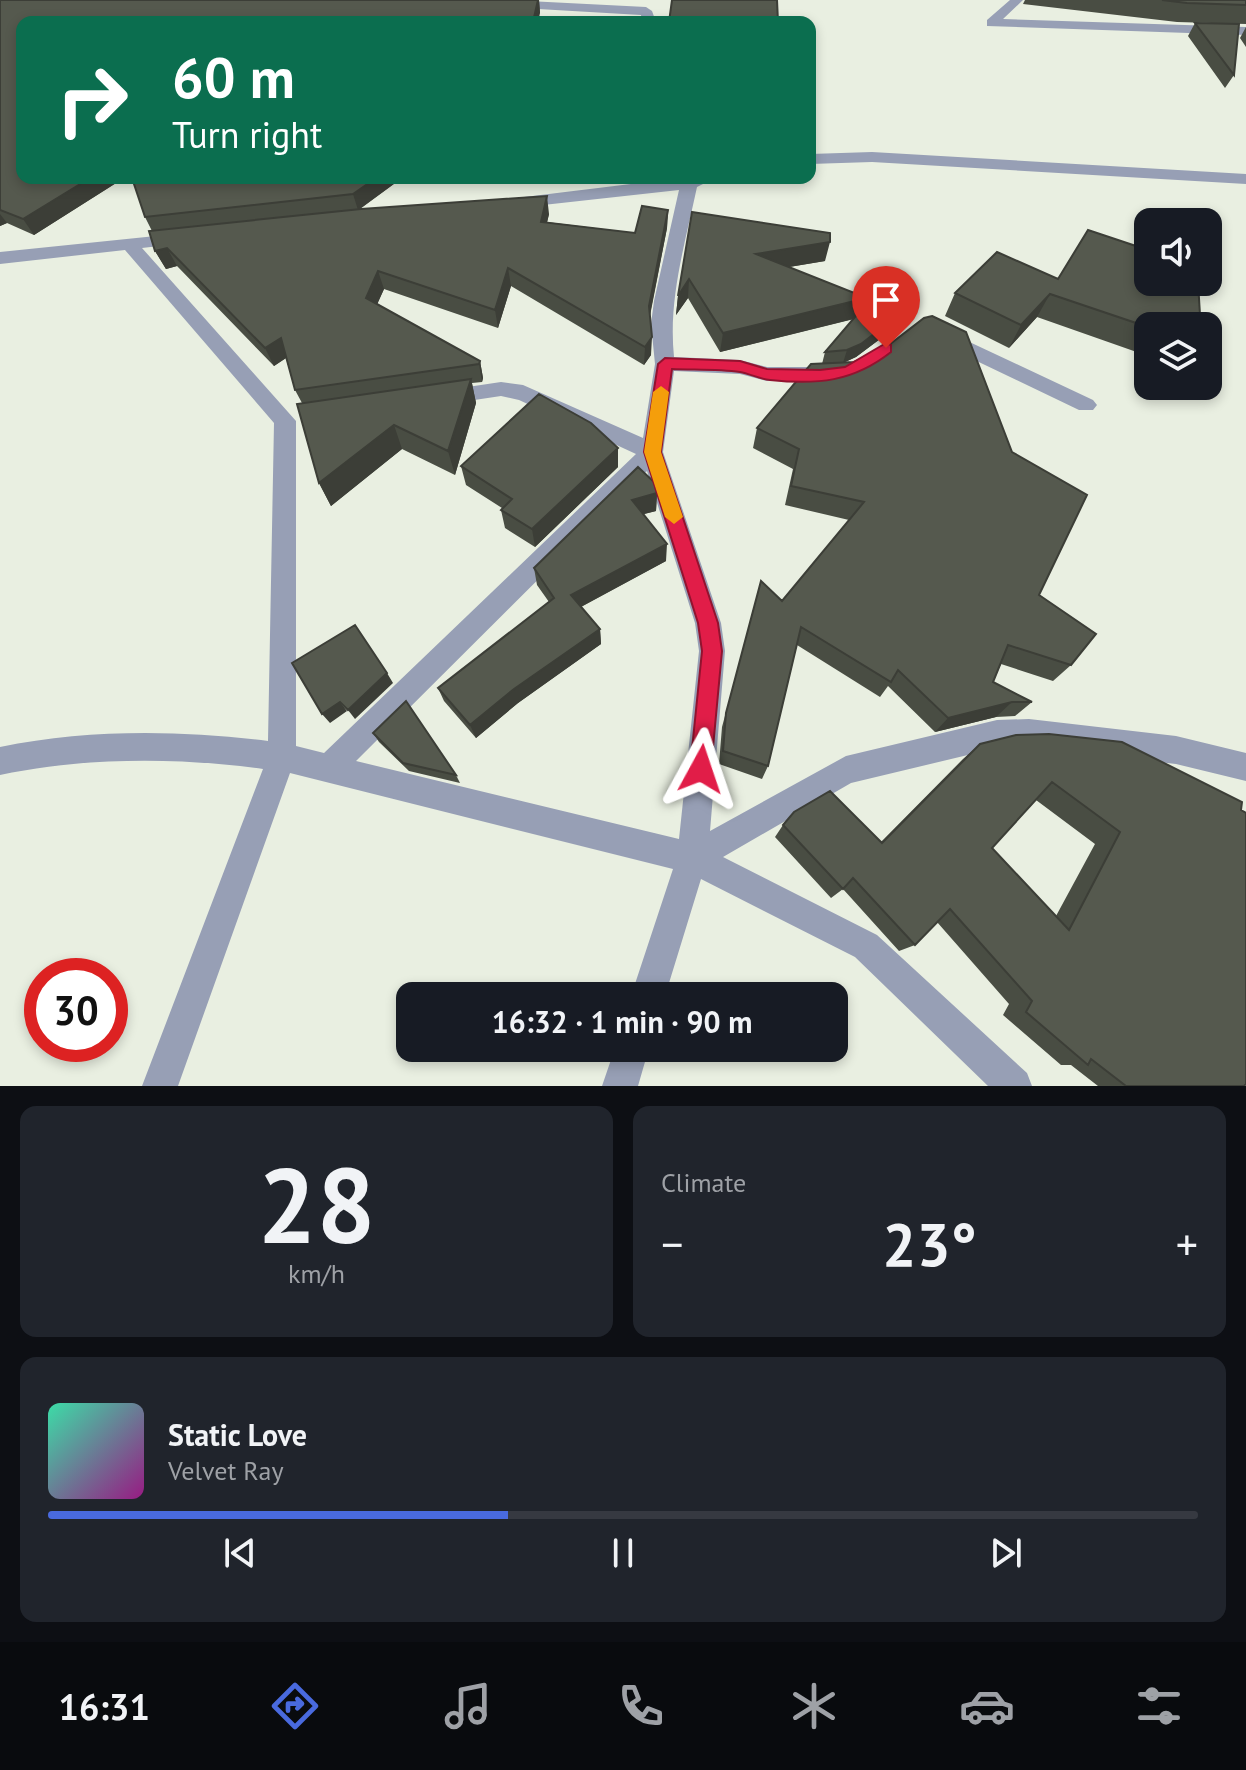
<!DOCTYPE html>
<meta charset="utf-8">
<style>
:root{--surface:#171b24;--page:#20242c;--text:#f1f3f6;--muted:#9ea1a6;--line:#363941;--accent:#496ade}
body{margin:0;font-family:"PT Sans",sans-serif;background:var(--page);color:var(--text);height:100vh;display:flex;flex-direction:column;font-size:30px;white-space:nowrap}
*{box-sizing:border-box;margin:0}
p{font-size:26px;color:var(--muted)}
.icon{flex:none;width:44px;height:44px;fill:none;stroke:currentColor;stroke-width:2;stroke-linecap:round;stroke-linejoin:round}
.map{position:relative;height:1086px;overflow:hidden}
.sheet{display:flex;flex-direction:column;gap:20px;padding:20px;background:#0d0f14;flex:1}
.sheet>*{flex:none}
.hud{position:absolute;left:16px;top:16px;width:800px;height:168px;border-radius:16px;box-shadow:0 4px 12px #0003;background:#0b6e4f;color:#fff;overflow:hidden}
.buttons{position:absolute;left:1134px;top:208px;display:grid;gap:16px}
.buttons a{display:grid;place-items:center;width:88px;height:88px;border-radius:16px;background:var(--surface);box-shadow:0 4px 12px #0003;font-size:40px}
.speed{position:absolute;left:24px;top:958px;display:flex;gap:16px;font-size:40px;font-weight:700;text-align:center}
.speed>*{display:grid;place-content:center;width:104px;height:104px;border-radius:50%;background:var(--surface);box-shadow:0 4px 12px #0003;line-height:1}
.speed .limit{border:12px solid #d22;background:#fff;color:#111}
.pin{position:absolute;display:grid;place-items:center;width:68px;height:68px;color:#fff;margin:-82px -34px;border-radius:50% 50% 50% 0;rotate:-45deg;box-shadow:0 0 8px #0007}
.pin .icon{rotate:45deg}
.me{position:absolute;width:88px;margin:-44px;rotate:5deg;stroke-linejoin:round;filter:drop-shadow(0 0 6px #0008)}
.turn{display:flex;align-items:center;gap:28px;height:168px;padding:0 24px;font-size:36px}
.turn .icon{width:104px;height:104px;stroke-width:2.5}
.turn b{display:block;font-size:56px;line-height:68px}
.big{font-size:60px;font-weight:600;line-height:1.1}
.sheet .widget{flex:1;display:flex;flex-direction:column;justify-content:center;gap:12px;min-width:0;padding:0 28px;border-radius:16px;background:var(--page)}
.sheet .dial{align-items:center;gap:0}
.dial b{font-size:104px;line-height:1}
.song{display:flex;align-items:center;gap:24px}
.cover{width:96px;height:96px;border-radius:12px;background:linear-gradient(135deg,hsl(160 70% 55%),hsl(310 70% 35%))}
.played{height:8px;border-radius:4px;background:linear-gradient(90deg,var(--accent) 40%,var(--line) 40%)}
.keys{display:flex;justify-content:space-around;direction:ltr}
.heat{display:flex;justify-content:space-between;align-items:center;font-size:44px;direction:ltr}
.sheet .tiles{flex:1;display:grid;gap:20px;grid-template-columns:1fr 1fr}
.widget:last-child{grid-column:span 2}
.trip{position:absolute;left:396px;top:982px;width:452px;height:80px;border-radius:16px;background:var(--surface);box-shadow:0 4px 12px #0003;font-weight:600;line-height:80px;text-align:center}
.tabs{display:flex;height:128px;justify-content:space-around;align-items:center;background:#090b0e;color:var(--muted)}
.tabs .icon{width:56px;height:56px}
.tabs .active{color:var(--accent)}
.tabs b{font-size:36px;color:var(--text)}
.map>svg:first-child{display:block}
</style>
<div class="map">
<svg width="1246" height="1086" viewBox="0 0 1246 1086">
<rect width="100%" height="100%" fill="#e9efe1"/>
<g fill="none" stroke-linecap="round" stroke-linejoin="round">
<path fill="#979fb5" fill-rule="evenodd" d="M507 0 646 7 652 11 656 22H642L641 15 503 7 501 4Z
M1010 0H1023L1003 19 1246 27V35L987 26V20Z
M872 152 1246 174V184L872 162 810 164V154Z
M680 178H715L697 187C685 244 668 299 674 357L740 360 767 367H834L841 369 844 374 841 379 834 381H767L740 374 674 371 663 452 721 623 725 651 710 831 846 756 997 720 1029 719 1176 736 1246 753V781L1176 764 1029 747 997 748 851 783 723 857 877 935 1027 1073 1032 1086H988L855 957 701 879 665 996H631L673 869 290 773 178 1086H142L263 769C177 757 85 757 0 775V747C87 729 180 730 268 741L274 423 125 250 0 264V252L185 233 194 238 185 243 142 248 296 421V746L324 753 636 454 519 400 501 396 441 405 434 402 431 397 434 392 501 382 523 385 643 438 655 364 651 324 654 301 679 190 516 208 508 203 516 198ZM647 471 695 623 699 651 679 839 356 761Z
M946 331 1093 400 1097 405 1093 410H1079L939 343 936 338Z
M615 1048H649L638 1086H602Z"/>
</g>
<path fill="#494d43" fill-rule="evenodd" d="M0 0H539L540 13 22 178H124L34 235 7 223 0 226Z
M1025 0H1246V24L1177 22 1023 4Z
M1195 23 1234 75 1225 88 1188 36Z
M1246 27V47L1240 38Z
M132 178H402L360 209 549 214 547 222 635 233 668 210 667 228 650 316 651 355 644 365 511 286 498 328 384 289 377 304 480 361 483 378 482 382 472 383 476 403 455 475 402 449 331 506 319 483 302 403 295 390 286 358 274 366 177 266 166 269 155 251 152 231 145 217Z
M692 212 825 261 789 267 864 307 892 330 856 357 845 362 1039 595 1071 665 1053 681 1001 664 993 682 1032 702 1015 716 996 717 935 732 888 686 880 697 797 645 768 766 762 779 719 764 722 727 761 581 782 601 849 520 785 505 793 469 753 448 757 428 822 364 825 352 854 319 720 352 688 298 676 315 678 296Z
M1144 233 1148 356 1037 317 1009 348 945 316 955 293 1058 279 1136 246Z
M461 466 618 467 535 547 505 528 501 510 502 508 466 485Z
M657 493 656 511 644 514 666 561 581 607 600 629 601 644 518 703 476 738 444 701 438 688 549 602 537 585 534 568Z
M373 733 456 775 460 783 409 771 379 742Z
M980 744 1241 810 1244 1086H1098L1071 1065H1061L1003 1015 1009 1004 937 922 915 945 899 951 843 889 831 898 775 837 783 825 881 842 963 759ZM1036 800 1095 844 1056 916 992 848Z"/>
<path fill="#3c3e37" d="M539 0 540 13 538 22H533Z
M90 178H124L34 235 23 219Z
M376 178H402L358 210 353 194Z
M547 196 549 214 543 240 541 222Z
M668 210 667 228 648 324 649 306Z
M0 214 7 223 0 226Z
M830 242 825 261 753 273 756 254Z
M167 248 177 266 166 269 155 251Z
M508 268 511 286 498 328 495 310Z
M378 271 384 289 372 316 366 298Z
M689 279 688 298 676 315 678 296Z
M1050 294 1037 317 1009 348 1021 325Z
M867 298 861 317 720 352 723 333Z
M897 316 892 330 856 357 843 363 847 350Z
M652 337 651 355 644 365 645 347Z
M281 338 289 356 274 366 265 348Z
M480 361 483 378 482 382 479 364Z
M471 379 476 403 455 475 448 451Z
M394 425 402 449 331 506 319 483Z
M618 448V467L535 547 532 529Z
M657 493 656 511 632 517V500Z
M667 544 666 561 573 611 571 595Z
M600 629 601 644 518 703 476 738 470 725 514 689Z
M387 673 393 683 355 719 348 710Z
M340 702 347 711 330 723 322 714Z
M1012 702 996 717 935 732 948 718Z"/>
<path fill="#55594e" stroke="#3c3e37" stroke-width="2" fill-rule="evenodd" d="M0 0H538L533 22H22V178H90L23 219 0 210Z
M672 0H777L778 22H669Z
M1162 0H1246V5L1187 3Z
M1195 23 1239 24 1234 75Z
M132 178H376L353 194 145 217Z
M547 196 541 222 635 233 642 206 668 210 649 306 652 337 645 347 508 268 495 310 378 271 366 298 480 361 479 364 295 390 281 338 265 348 167 248 155 251 149 231 361 209Z
M692 212 830 233V242L756 254 867 298 723 333 689 279 678 296Z
M1088 230 1145 249 1144 233 1148 234V282H1198L1200 315 1197 326H1148V327L1050 294 1021 325 955 293 997 252 1058 279Z
M866 304 897 316 861 344 847 350 825 352Z
M932 316 966 332 1012 452 1087 495 1039 595 1096 634 1071 665 1008 645 993 682 1032 702H1012L948 718 898 670 891 682 801 627 768 766 723 751 726 713 761 581 782 601 864 502 791 486 799 449 757 428 811 364 854 362 881 351 924 318Z
M471 379 448 451 394 425 319 483 297 404Z
M539 394 591 423 618 448 532 529 501 510 512 499 461 466Z
M638 467 654 482 657 493 632 500 667 544 571 595 600 629 514 689 470 725 438 688 554 598 534 568Z
M355 625 387 673 348 710 340 702 322 714 292 663Z
M406 701 456 775 403 763 373 733Z
M1049 734 1122 742 1242 802 1241 810 1246 813V1084L1244 1086H1126L1091 1059 1088 1065 1026 1012 1032 1001 950 909 915 945 853 878 843 889 783 825 794 812 830 791 882 843 980 744 1016 735ZM1052 782 1120 832 1069 930 992 848Z"/>
<path fill="#e11d48" stroke="#92132f" stroke-width="2" d="M886 343 891 345V352C853 382 817 385 770 380 760 379 750 374 740 372 718 369 694 370 672 369L661 452 718 623 722 651 711 769 708 777 701 780 693 777 690 769 702 651 698 623 644 452 658 364 665 358 740 361 767 369 820 370 845 367Z"/>
<path fill="#f59e0b" d="M661 386 669 392 661 452 683 517 674 524 665 517 644 452 653 392Z"/>
</svg>
<div class="buttons">
<a><svg class="icon" aria-label="sound" viewBox="0 0 24 24"><path d="M4 9h4l5-4v14l-5-4H4zM17 9q2 3 0 6"/></svg></a>
<a><svg class="icon" aria-label="layers" viewBox="0 0 24 24"><path d="M12 4l9 5-9 5-9-5zM3 14l9 5 9-5"/></svg></a>
</div>
<div class="speed"><div class="limit">30</div></div>
<div class="pin" style="left:886px;top:348px;background:#d93025"><svg class="icon" aria-label="arrive" viewBox="0 0 24 24"><path d="M6 21V4h12l-3 4 3 4H6"/></svg></div>
<svg class="me" style="left:701px;top:769px" viewBox="-20 -20 40 40"><path d="M0-17L14 15 0 8-14 15z" fill="#e11d48" stroke="#fff" stroke-width="4"/></svg>
<div class="trip">16:32 · 1 min · 90 m</div>
<div class="hud">
<div class="turn"><svg class="icon" aria-label="right" viewBox="0 0 24 24"><path d="M7 20v-9h11M14 6l5 5-5 5"/></svg><div><b>60 m</b>Turn right</div></div>
</div>
</div>
<section class="sheet">
<div class="tiles">
<div class="widget dial"><b>28</b><p>km/h</p></div>
<div class="widget"><p>Climate</p>
<div class="heat"><a>−</a><b class="big">23°</b><a>+</a></div>
</div>
<div class="widget">
<div class="song"><i class="cover"></i><div><b>Static Love</b><p>Velvet Ray</p></div></div>
<div class="played"></div>
<div class="keys"><svg class="icon" aria-label="previous" viewBox="0 0 24 24"><path d="M18 5L8 12l10 7zM5 5v14"/></svg><svg class="icon" aria-label="pause" viewBox="0 0 24 24"><path d="M8 5v14M16 5v14"/></svg><svg class="icon" aria-label="next" viewBox="0 0 24 24"><path d="M6 5l10 7-10 7zM19 5v14"/></svg></div>
</div>
</div>
</section>
<nav class="tabs">
<b>16:31</b>
<svg class="icon active" aria-label="directions" viewBox="0 0 24 24"><path d="M12 3l9 9-9 9-9-9zM9 14v-3h6M13 9l2 2-2 2"/></svg>
<svg class="icon" aria-label="music" viewBox="0 0 24 24"><path d="M9 18V5l10-2v13"/><circle cx="6" cy="18" r="3"/><circle cx="16" cy="16" r="3"/></svg>
<svg class="icon" aria-label="phone" viewBox="0 0 24 24"><path d="M5 4h4l2 5-3 2q2 4 5 5l2-3 5 2v4C11 20 4 13 5 4z"/></svg>
<svg class="icon" aria-label="climate" viewBox="0 0 24 24"><path d="M12 3v18M4 7l16 10M4 17L20 7"/></svg>
<svg class="icon" aria-label="car" viewBox="0 0 24 24"><path d="M5 17H2v-5l4-1 3-4h7l3 4 3 1v5h-3M9 17h6M6 11h13"/><circle cx="7" cy="17" r="2"/><circle cx="17" cy="17" r="2"/></svg>
<svg class="icon" aria-label="filters" viewBox="0 0 24 24"><path d="M4 7h16M4 17h16"/><circle cx="9" cy="7" r="2"/><circle cx="15" cy="17" r="2"/></svg>
</nav>
